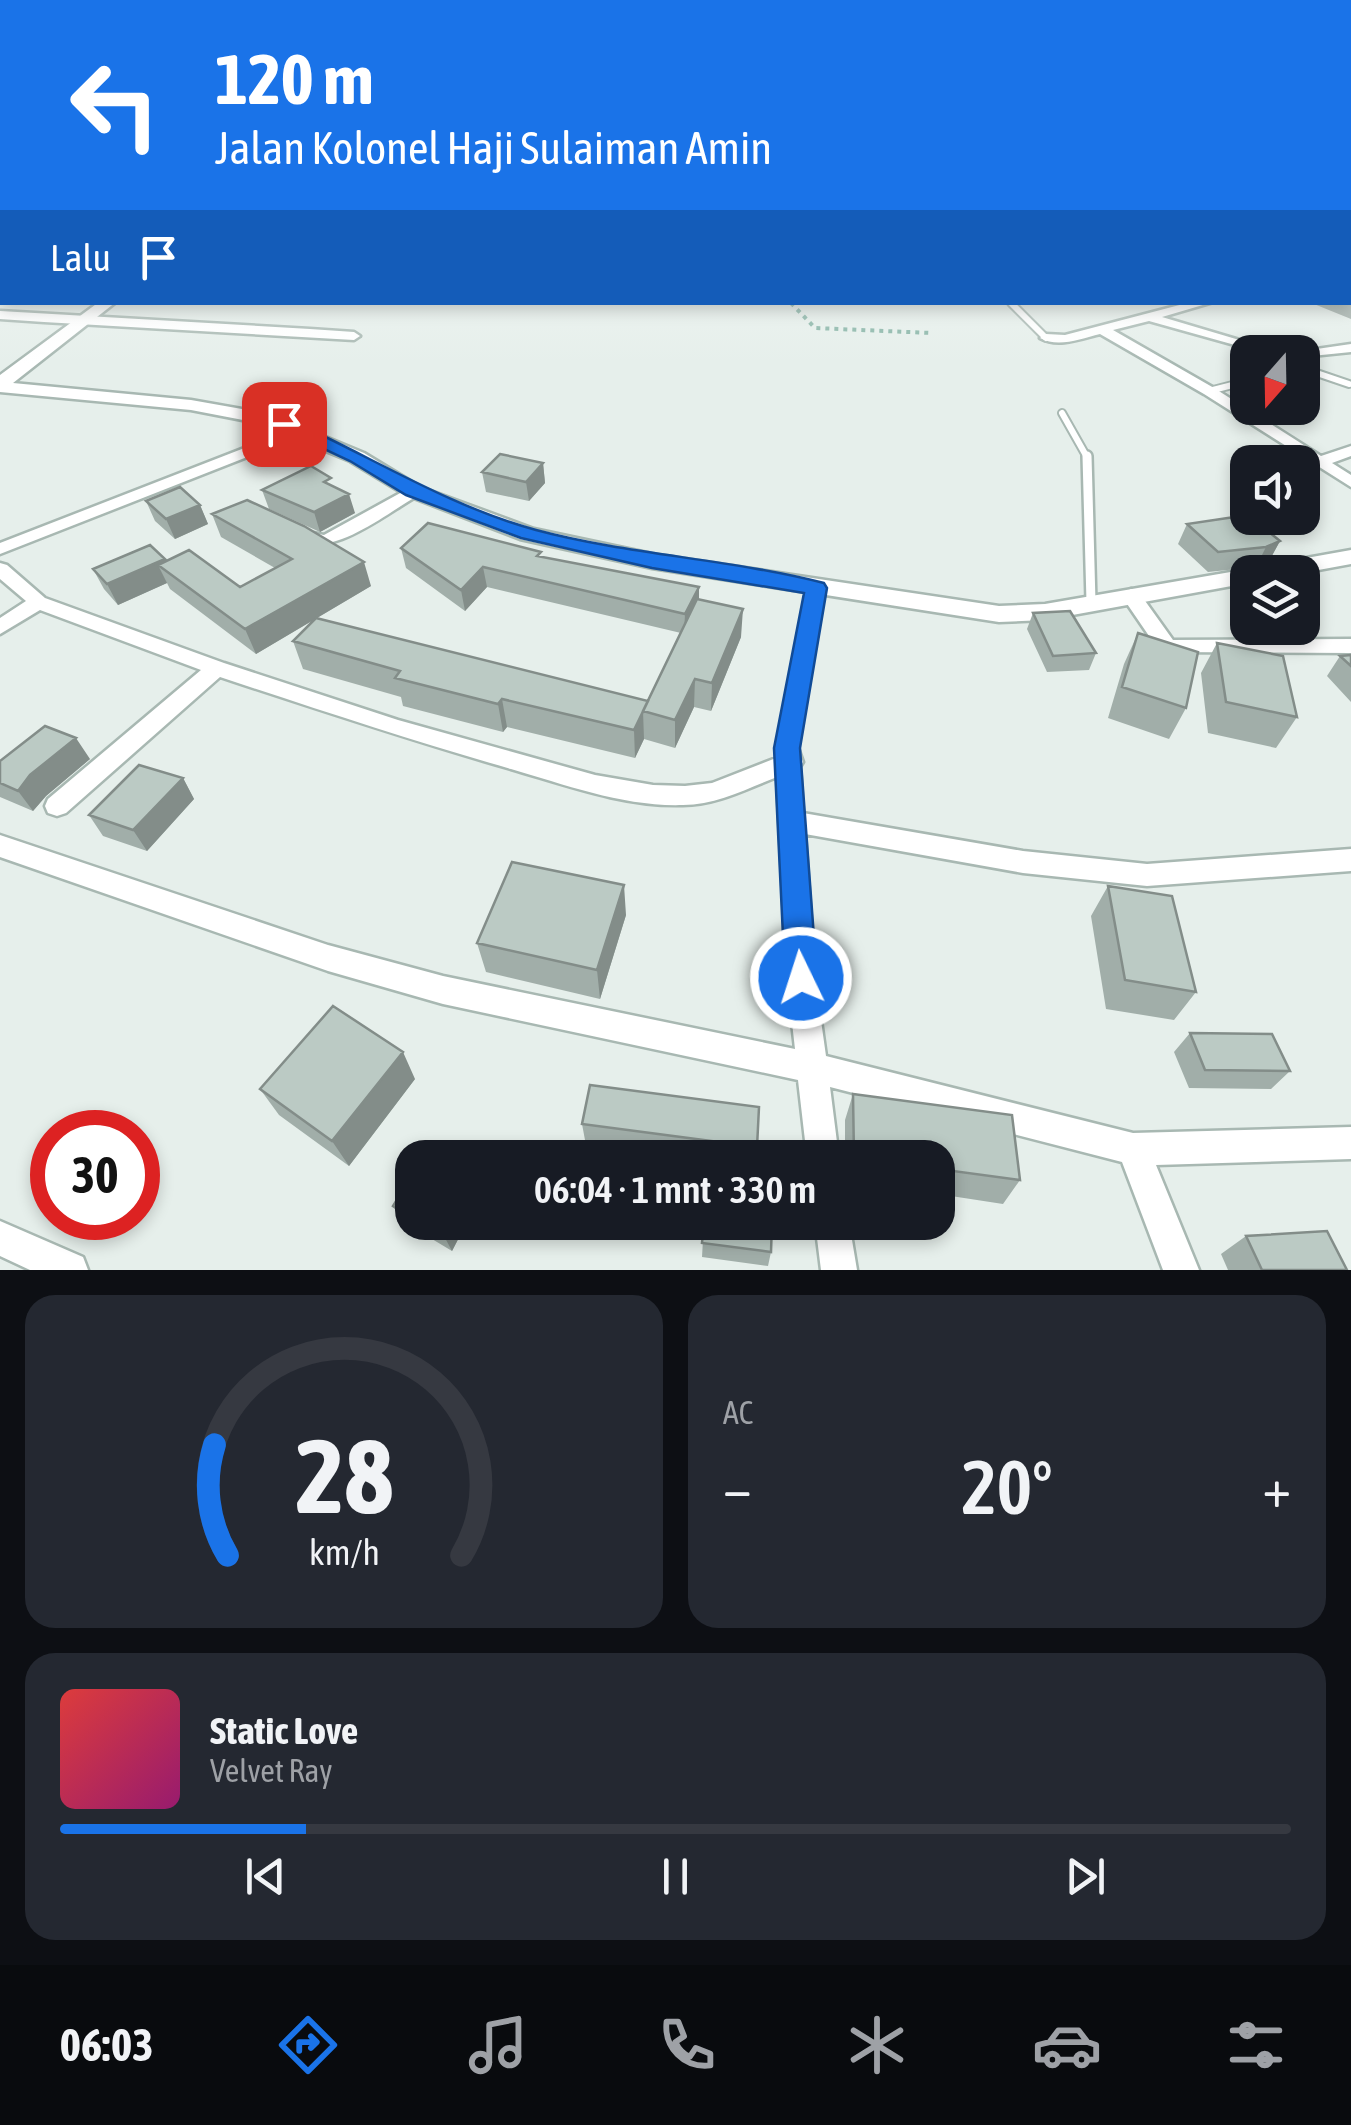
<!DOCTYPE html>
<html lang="id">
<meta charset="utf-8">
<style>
:root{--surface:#171b24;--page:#242831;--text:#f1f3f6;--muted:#9ea1a6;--line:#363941;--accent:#1a73e8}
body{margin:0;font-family:"Asap Condensed",sans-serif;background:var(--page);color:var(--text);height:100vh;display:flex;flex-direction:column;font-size:38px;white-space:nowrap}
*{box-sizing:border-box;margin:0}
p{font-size:32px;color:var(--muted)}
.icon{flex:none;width:55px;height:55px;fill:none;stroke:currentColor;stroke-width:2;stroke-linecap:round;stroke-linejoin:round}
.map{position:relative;height:1270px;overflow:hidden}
.panel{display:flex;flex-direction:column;gap:25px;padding:25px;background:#0d0f14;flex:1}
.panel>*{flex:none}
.banner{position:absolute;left:0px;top:0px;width:1352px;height:305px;box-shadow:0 5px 15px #0003;background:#1a73e8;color:#fff;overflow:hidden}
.needle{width:65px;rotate:200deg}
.fabs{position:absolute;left:1230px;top:335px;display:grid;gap:20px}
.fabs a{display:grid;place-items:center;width:90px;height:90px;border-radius:20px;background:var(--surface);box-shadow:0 5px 15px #0003;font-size:50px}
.speed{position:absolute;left:30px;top:1110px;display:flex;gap:20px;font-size:50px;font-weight:700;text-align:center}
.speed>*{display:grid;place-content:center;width:130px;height:130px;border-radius:50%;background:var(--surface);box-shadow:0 5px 15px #0003;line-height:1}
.speed .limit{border:15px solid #d22;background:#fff;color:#111}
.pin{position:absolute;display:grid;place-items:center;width:85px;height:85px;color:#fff;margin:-42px;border-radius:20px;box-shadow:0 5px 15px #0006}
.me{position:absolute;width:110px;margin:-55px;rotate:356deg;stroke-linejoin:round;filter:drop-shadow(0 0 8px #0008)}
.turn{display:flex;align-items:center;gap:35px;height:210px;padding:0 50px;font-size:45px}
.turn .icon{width:130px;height:130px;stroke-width:2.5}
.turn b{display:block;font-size:70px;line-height:85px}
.then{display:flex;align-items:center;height:95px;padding:0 50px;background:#0003;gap:20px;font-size:38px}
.big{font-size:75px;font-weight:600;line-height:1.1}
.panel .card{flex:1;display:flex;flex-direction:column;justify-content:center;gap:15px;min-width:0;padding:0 35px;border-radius:30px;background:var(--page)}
.panel .dial{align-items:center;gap:0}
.dial svg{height:260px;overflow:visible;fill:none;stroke:var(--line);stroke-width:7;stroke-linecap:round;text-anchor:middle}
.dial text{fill:var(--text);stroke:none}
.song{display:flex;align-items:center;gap:30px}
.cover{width:120px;height:120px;border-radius:15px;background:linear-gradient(135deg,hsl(0 70% 55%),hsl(320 70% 35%))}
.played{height:10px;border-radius:5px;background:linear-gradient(90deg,var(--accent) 20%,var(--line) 20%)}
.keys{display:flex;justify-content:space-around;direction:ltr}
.heat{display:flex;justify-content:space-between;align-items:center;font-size:55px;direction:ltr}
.panel .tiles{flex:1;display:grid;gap:25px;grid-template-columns:1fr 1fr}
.card:last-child{grid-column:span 2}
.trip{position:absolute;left:395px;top:1140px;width:560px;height:100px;border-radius:30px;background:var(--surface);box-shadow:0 5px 15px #0003;font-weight:600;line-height:100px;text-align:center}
.tabs{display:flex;height:160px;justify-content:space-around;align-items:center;background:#090b0e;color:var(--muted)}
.tabs .icon{width:70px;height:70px}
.tabs .selected{color:var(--accent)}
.tabs b{font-size:45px;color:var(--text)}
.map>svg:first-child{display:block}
</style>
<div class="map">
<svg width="1351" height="1270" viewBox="0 0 1351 1270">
<rect width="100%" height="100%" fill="#e6efeb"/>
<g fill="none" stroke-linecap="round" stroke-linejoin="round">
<defs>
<path id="service-far2" d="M1010 302 1013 305"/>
<path id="service-far1" d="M1011 303 1046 338
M1302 368 1349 384
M1209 391 1248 381
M1062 413 1088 459"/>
<path id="service" d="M1087 456 1091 602"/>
<path id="minor" d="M1350 277H1351V284H1350Z
M0 279H2V285H0Z
M1191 302H1213L1162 317 1280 352H1260L1149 321 1113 330 1214 388 1321 456 1351 446V456L1332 463 1351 475V487L1204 394 1100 334C1080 339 1058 348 1040 338L1046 334 1065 335Z
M0 311 310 329 354 332 360 336 354 340 44 322 0 319Z
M1351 344V352L1302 357V352H1296Z
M301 426 306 428V434L0 554V543Z
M413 486 419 487V495C386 513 327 564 293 536L302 531 324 535Z
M0 563 7 565 45 598 224 663 398 720 595 775 653 785 685 786 712 783 776 758 807 588 816 582 823 584 825 588 798 748 803 762 800 767 803 813 1023 851 1147 864 1351 849V871L1147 886 1023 873 805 834 815 978 826 1056 1133 1133 1351 1127V1159L1156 1165 1199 1270H1163L1122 1162 830 1087 839 1158H807L798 1080 443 1004 328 971 0 857V835L328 945 443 976 795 1049 787 978 777 777C746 789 716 805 683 805 625 807 566 785 511 769 413 741 317 709 220 677L66 813 57 816 48 813 45 806 48 799 201 670 40 610 0 634V618L26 601 0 579Z
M1131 589 1138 591 1173 640 1351 639V653L1160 652 1121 595Z
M0 1221 83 1257 88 1270H30L0 1256Z
M815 1222H849L857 1270H821Z"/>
<path id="tertiary" d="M0 230H2V238H0Z
M99 302H116L13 383 191 400 270 414 364 453 420 487 534 529 652 554 999 606 1045 604 1248 569 1256 571 1267 565 1351 550V564L1302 573 1248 572V583L1045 620 999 622 652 568 520 539 406 495 350 461 258 423 191 410 0 392V375Z"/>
</defs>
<use href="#service-far2" stroke="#a8b8b2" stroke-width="8"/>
<use href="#service-far1" stroke="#a8b8b2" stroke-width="10"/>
<use href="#service" stroke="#a8b8b2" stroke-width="14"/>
<use href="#minor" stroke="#a8b8b2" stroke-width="5"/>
<use href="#tertiary" stroke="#a8b8b2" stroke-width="5"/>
<path stroke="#86b3a5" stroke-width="2.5" stroke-dasharray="2.5 4" stroke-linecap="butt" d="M790 302 793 305"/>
<path stroke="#86b3a5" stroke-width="4" stroke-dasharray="4 5" stroke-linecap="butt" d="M791 303 815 328 932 333"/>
<use href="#service-far2" stroke="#fff" stroke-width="5"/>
<use href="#service-far1" stroke="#fff" stroke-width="6"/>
<use href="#service" stroke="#fff" stroke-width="9"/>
<use href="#minor" fill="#fff" fill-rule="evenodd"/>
<use href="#tertiary" fill="#fff" fill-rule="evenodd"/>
</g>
<path fill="#a1aea9" d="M1351 287V319L1314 304 1350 302Z
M543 463 545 483 529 501 486 492 482 472Z
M333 486 355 513 320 532 269 509 262 490Z
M146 501 200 505 208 524 175 539 155 521Z
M212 514 371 586 317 618 648 701 681 633 487 587 465 611 406 568 401 548 541 557 699 587V600L741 637 711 711 694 707 675 748 644 739 635 758 507 727 503 732 403 706 401 697 303 669 293 641 315 619 256 654 170 589 167 583 118 605 104 589 93 569 165 559 240 587 275 568 221 537Z
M1187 524 1280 541 1269 561 1256 567 1208 572 1178 544Z
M1033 613 1096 653 1089 670 1047 672 1027 629Z
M1138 633 1186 708 1169 739 1108 718 1124 664Z
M1217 643 1297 717 1276 748 1208 733 1201 673Z
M1351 655V702L1327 676 1340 656Z
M90 759 46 796 33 811 0 797V761Z
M183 778 194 799 147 851 103 836 89 815Z
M1108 886 1196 992 1174 1020 1106 1009 1091 916Z
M626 915 600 999 486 972 477 943Z
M1190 1033 1290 1071 1271 1089 1189 1088 1174 1052Z
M415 1079 349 1166 279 1115 260 1089Z
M853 1094 1020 1180 1003 1204 938 1194V1158H845V1120Z
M582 1124 757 1147 755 1158H712L585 1140Z
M412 1175V1222H467L452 1251 402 1221 393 1206Z
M704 1222 771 1252 768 1266 702 1257Z
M1246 1236 1347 1270H1228L1221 1254Z"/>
<path fill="#838d89" d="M543 463 545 483 529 501 526 482Z
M349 494 355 513 320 532 314 512Z
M200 505 208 524 175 539 166 519Z
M1280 541 1269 561 1256 567 1266 547Z
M165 559 172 575 158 565 167 583 118 605 107 584Z
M364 562 371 586 256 654 245 629Z
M483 567 487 587 465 611 461 590Z
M699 587V607L684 634 685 614Z
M743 609 741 637 711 711 712 683Z
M695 679 694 707 675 748V720Z
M502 699 507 727 503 732 498 704Z
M643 711 644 739 635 758 634 730Z
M76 738 90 759 46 796 33 811 18 791 30 775Z
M183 778 194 799 147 851 133 830Z
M624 885 626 915 600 999 597 970Z
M403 1052 415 1079 349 1166 332 1141Z
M452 1222H467L452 1251 444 1236Z"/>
<path fill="#bbcac4" stroke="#838d89" stroke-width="2.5" d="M500 454 543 463 526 482 482 472Z
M311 466 331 478 324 482 349 494 314 512 262 490Z
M180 487 200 505 166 519 146 501Z
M247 500 304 526 364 562 245 629 158 565 189 550 240 587 292 559 212 514Z
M1248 515V518H1252L1280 541 1266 547 1218 552 1187 524Z
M428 523 541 552 537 556 699 587 685 614 483 567 461 590 401 548Z
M150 545 165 559 107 584 93 569Z
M697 599 743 609 712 683 695 679 675 720 643 711Z
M1070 611 1096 653 1053 656 1033 613Z
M316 618 648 701 634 730 502 699 498 704 395 678 400 671 293 641Z
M1138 633 1198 652 1186 708 1122 687Z
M1217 643 1283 656 1297 717 1226 702Z
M1351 655V666L1340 656Z
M45 726 76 738 30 775 18 791 0 783V761Z
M139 765 183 778 133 830 89 815Z
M512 862 624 885 597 970 477 943Z
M1108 886 1172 896 1196 992 1125 980Z
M333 1006 403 1052 332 1141 260 1089Z
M1190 1033 1272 1034 1290 1071 1205 1070Z
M590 1085 759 1107 757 1147 582 1124Z
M853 1094 1012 1115 1020 1180 938 1169V1158L854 1157Z
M412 1175V1218L393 1206Z
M421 1222H452L444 1236Z
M704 1222H772L771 1252 702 1243Z
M1327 1231 1347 1270H1262L1246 1236Z"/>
<linearGradient id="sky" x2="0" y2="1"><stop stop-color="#84bce0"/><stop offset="0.51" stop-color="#f4f8f6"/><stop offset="1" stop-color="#f4f8f6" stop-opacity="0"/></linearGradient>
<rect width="1351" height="364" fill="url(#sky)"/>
<path fill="#1a73e8" stroke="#114b97" stroke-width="2.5" d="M279 420H290C372 457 448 506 536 530 630 555 730 559 824 583L827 588 800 748 817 978 812 989 801 993 790 989 785 978 774 748 804 593 652 568 521 538 406 495 350 461 279 428Z"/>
</svg>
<div class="fabs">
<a><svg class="needle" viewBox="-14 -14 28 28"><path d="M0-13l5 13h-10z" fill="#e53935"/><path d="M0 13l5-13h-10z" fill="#9ea1a6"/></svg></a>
<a><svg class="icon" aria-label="sound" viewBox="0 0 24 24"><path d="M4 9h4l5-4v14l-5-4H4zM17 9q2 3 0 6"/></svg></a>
<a><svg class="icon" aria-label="layers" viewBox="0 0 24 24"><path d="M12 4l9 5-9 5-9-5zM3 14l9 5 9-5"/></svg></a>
</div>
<div class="speed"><div class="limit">30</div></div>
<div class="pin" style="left:284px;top:424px;background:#d93025"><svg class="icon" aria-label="arrive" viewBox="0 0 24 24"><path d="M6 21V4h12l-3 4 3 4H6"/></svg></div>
<svg class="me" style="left:801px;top:978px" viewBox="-20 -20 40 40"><circle r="17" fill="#1a73e8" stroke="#fff" stroke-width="3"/><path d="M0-11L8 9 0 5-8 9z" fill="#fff"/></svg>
<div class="trip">06:04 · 1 mnt · 330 m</div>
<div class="banner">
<div class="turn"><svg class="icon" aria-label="left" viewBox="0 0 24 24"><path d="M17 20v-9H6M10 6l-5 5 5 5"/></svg><div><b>120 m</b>Jalan Kolonel Haji Sulaiman Amin</div></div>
<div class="then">Lalu<svg class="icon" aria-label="arrive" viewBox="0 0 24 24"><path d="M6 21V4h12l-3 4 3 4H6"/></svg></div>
</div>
</div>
<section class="panel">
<div class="tiles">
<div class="card dial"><svg viewBox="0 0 100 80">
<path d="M14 69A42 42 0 1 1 86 69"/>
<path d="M14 69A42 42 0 0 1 10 35" stroke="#1a73e8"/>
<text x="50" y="56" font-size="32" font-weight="700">28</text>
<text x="50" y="72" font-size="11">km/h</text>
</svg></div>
<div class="card"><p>AC</p>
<div class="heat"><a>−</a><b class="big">20°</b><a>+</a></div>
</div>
<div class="card">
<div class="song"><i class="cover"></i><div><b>Static Love</b><p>Velvet Ray</p></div></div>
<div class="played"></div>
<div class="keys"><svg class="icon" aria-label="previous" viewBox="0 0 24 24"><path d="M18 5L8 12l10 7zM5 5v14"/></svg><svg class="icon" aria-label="pause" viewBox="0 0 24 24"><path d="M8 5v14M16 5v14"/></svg><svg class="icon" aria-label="next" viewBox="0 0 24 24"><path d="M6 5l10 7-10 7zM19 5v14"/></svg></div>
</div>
</div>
</section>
<nav class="tabs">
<b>06:03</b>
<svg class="icon selected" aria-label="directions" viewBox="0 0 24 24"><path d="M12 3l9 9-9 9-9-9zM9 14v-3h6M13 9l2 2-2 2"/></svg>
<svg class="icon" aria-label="music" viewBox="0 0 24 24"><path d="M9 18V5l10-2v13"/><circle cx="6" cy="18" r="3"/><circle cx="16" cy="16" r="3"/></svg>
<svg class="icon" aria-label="phone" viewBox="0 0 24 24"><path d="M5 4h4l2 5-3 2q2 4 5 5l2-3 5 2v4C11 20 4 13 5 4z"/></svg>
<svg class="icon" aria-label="climate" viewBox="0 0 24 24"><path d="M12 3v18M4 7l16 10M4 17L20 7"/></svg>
<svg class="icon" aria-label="car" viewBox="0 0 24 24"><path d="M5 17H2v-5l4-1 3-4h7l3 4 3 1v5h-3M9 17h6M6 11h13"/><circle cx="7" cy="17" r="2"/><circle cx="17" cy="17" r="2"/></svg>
<svg class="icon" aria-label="filters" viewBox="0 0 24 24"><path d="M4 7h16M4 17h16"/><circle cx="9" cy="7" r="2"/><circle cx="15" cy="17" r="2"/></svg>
</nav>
